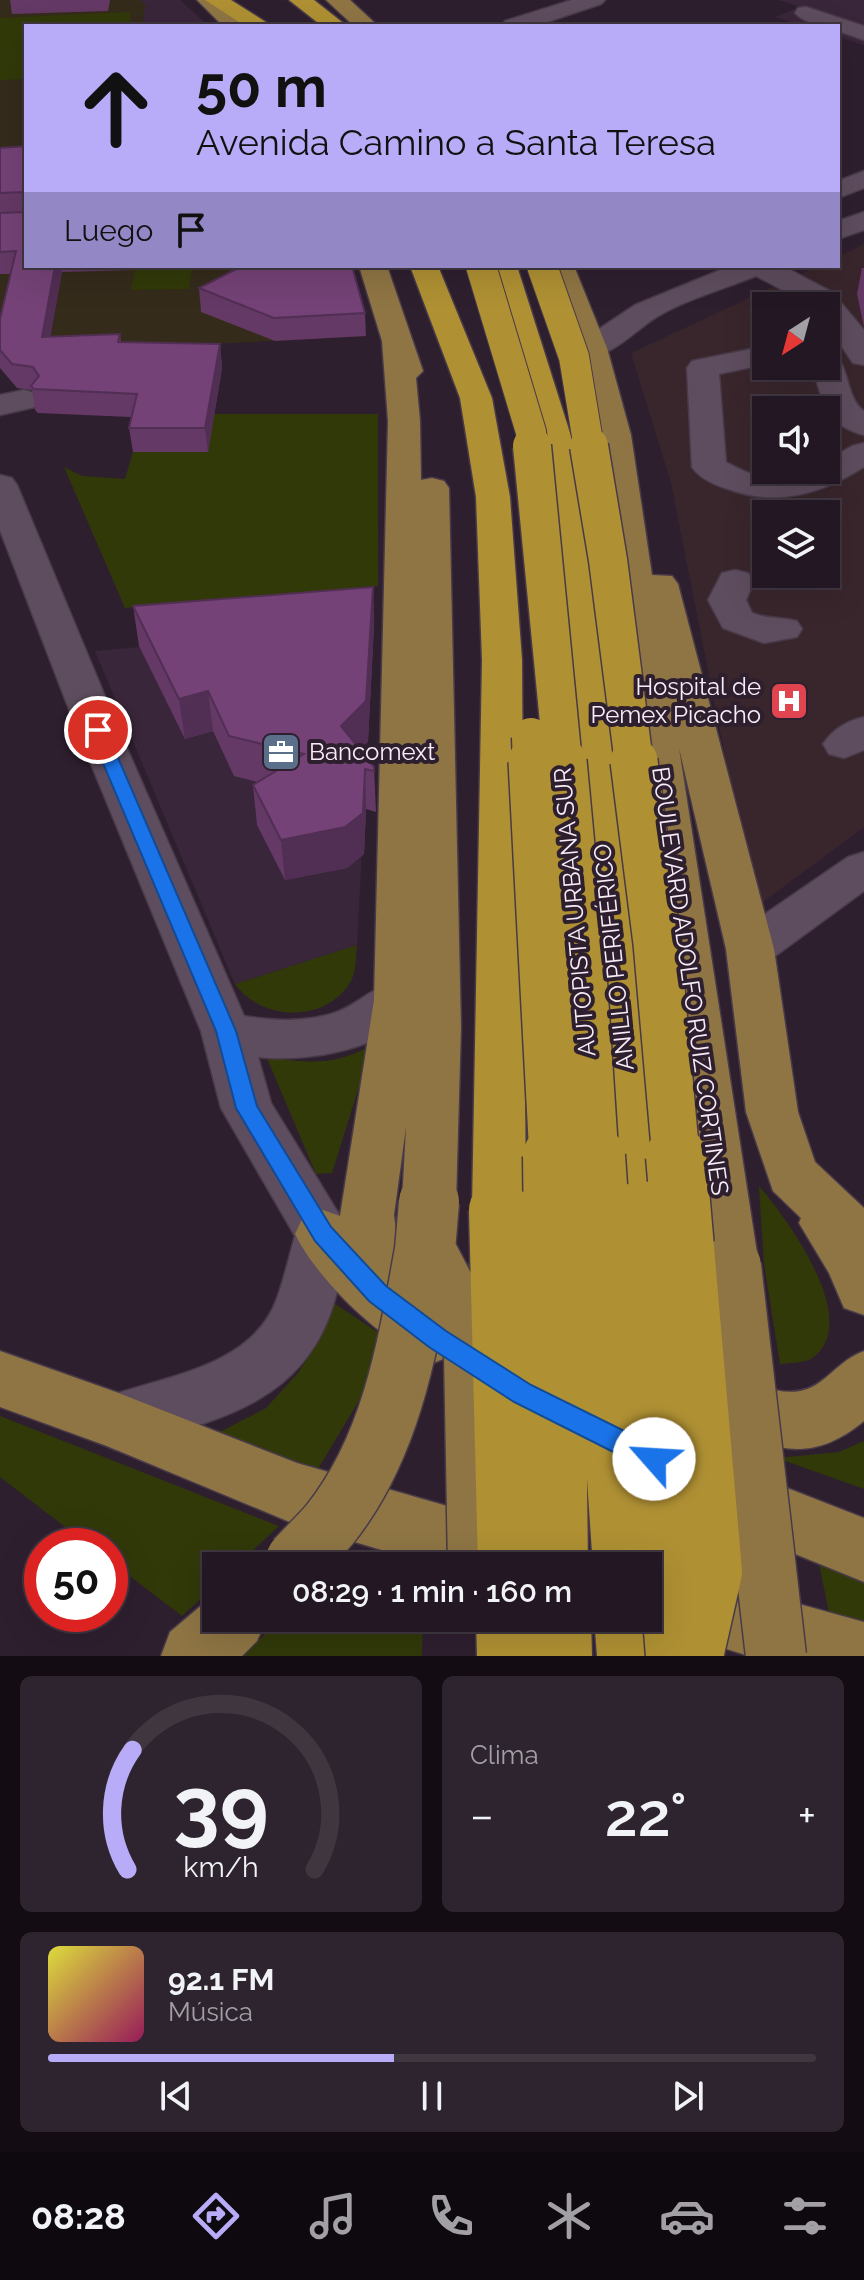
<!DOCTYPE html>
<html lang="es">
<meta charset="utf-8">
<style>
:root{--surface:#221722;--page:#2e242f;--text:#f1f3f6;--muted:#a29fa5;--line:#3f3640;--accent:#b8abf7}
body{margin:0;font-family:Raleway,sans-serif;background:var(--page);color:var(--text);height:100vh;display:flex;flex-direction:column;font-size:30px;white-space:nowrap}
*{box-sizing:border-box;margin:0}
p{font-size:26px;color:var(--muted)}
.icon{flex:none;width:44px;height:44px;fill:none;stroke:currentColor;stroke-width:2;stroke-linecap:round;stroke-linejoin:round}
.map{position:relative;height:1656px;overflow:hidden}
.drawer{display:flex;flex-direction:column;gap:20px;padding:20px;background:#130d13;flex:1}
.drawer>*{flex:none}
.guide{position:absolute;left:24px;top:24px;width:816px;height:244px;border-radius:0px;box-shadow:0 8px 32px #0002,0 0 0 2px var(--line);background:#b8abf7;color:#111;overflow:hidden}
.needle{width:52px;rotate:216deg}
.fabs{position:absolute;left:752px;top:292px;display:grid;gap:16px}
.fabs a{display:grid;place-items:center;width:88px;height:88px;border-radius:0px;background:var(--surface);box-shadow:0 8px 32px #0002,0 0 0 2px var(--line);font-size:40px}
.speed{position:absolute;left:24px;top:1528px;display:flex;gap:16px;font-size:40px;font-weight:700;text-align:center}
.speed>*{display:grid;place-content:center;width:104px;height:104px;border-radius:50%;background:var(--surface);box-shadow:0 8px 32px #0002,0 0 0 2px var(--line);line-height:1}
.speed .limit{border:12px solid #d22;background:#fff;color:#111}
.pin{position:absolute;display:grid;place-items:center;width:68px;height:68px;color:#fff;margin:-34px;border:4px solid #fff;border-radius:50%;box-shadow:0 2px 8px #0007}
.me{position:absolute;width:88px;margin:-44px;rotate:296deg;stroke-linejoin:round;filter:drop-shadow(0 0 6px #0008)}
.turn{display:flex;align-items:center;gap:28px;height:168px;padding:0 40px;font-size:36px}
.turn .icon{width:104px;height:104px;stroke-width:2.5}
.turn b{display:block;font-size:56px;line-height:68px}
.then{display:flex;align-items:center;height:76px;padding:0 40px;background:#0003;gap:16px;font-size:30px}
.big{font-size:60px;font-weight:600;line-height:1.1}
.drawer .widget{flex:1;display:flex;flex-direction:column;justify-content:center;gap:12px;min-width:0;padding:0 28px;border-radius:12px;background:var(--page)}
.drawer .dial{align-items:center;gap:0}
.dial svg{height:208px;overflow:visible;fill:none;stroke:var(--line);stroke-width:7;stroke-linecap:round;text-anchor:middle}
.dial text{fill:var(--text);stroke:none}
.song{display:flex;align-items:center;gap:24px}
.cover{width:96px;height:96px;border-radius:12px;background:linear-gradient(135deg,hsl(60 70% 55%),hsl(330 70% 35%))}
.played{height:8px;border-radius:4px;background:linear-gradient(90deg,var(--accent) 45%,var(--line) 45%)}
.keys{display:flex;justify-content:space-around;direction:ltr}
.heat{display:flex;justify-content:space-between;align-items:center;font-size:44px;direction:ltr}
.drawer .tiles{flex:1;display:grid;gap:20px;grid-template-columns:1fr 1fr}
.widget:last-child{grid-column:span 2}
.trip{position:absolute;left:202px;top:1552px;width:460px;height:80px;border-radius:0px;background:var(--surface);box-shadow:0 8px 32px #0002,0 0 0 2px var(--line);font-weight:600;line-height:80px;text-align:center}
.menu{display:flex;height:128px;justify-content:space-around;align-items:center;background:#0e090e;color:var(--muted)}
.menu .icon{width:56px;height:56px}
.menu .current{color:var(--accent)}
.menu b{font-size:36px;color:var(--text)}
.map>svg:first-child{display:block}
</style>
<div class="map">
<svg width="864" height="1656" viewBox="0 0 864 1656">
<rect width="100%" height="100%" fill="#2e1f2e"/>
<path fill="#3a263a" d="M140 0H180L209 26H144V8Z
M779 0H864V45L838 37V26H804L775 17 800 7Z
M374 626 357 945 235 984 95 651Z"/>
<path fill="#342b1b" d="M0 0H140L148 8 144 9V26H26V215L0 216Z
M0 233 26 266H347L366 336 0 355Z"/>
<path fill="#39262c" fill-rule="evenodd" d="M864 244V827L755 908 671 483 631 353 818 266H838V257ZM766 306H826V366H766ZM766 410H826V470H766ZM766 514H826V574H766Z"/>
<path fill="#313909" d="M130 12V26H26V79L0 80V18Z
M192 268 189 289 131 290 135 270Z
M214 414H378V586L125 608 64 467 82 476 125 479 133 452H207Z
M357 945C356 956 356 972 351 981 326 1024 261 1021 235 984Z
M372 1045 332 1173 316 1174 267 1058C310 1062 333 1067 372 1045Z
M759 1186C789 1221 864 1324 811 1359 802 1363 790 1363 780 1364L764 1264Z
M329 1300 385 1337 370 1382 318 1469 216 1434 266 1408 298 1373 320 1339Z
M0 1416 279 1526 236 1566H216V1585L182 1616 110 1561V1546H90L0 1477Z
M864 1441V1489L777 1458 839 1452Z
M818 1558 864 1579V1623L829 1613Z
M284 1618H423L422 1656H240Z"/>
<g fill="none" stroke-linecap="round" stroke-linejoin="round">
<defs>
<path id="minor" d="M572 0H605L601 4 535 26H502L505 21Z
M806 7 864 26V40L838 31V26C824 26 805 24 795 13L798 8Z
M864 171V188L838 198V181Z
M864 212V230L838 239V221Z
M730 266H783L832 292 864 330V365L853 363C842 347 826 325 826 306H813L756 276C724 289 680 301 652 320 631 334 608 361 581 355L577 348 581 341 635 305Z
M766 346V364L719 374 726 462C746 473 765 481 788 477 802 475 811 470 826 470V461L852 446 864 443V467C821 494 777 507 728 489 715 485 700 479 692 467L687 368 692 361Z
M826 355 838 357C849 373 848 400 864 411V435C824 425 823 400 812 366H826Z
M24 390 35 393 40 400 35 407 0 415V395Z
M0 475 12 478 17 485 119 730 244 1016C272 1021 303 1022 331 1014 366 1004 377 974 415 987L422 1000C397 1048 308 1063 258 1057L271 1103 351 1234C344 1261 339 1291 329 1317 293 1411 201 1423 116 1450L95 1441 86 1421 95 1401C155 1377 249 1371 276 1301 284 1280 289 1257 295 1236L221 1108 201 1031 77 730 0 530Z
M735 570 748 573 754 581 746 600 752 613C768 619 781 617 797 621L802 629 797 637 764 643 723 628 708 600 722 573Z
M864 717V750L844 758 829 754 823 744C833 729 847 721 864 717Z
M864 852V891L767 962 750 967 733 962 726 949 733 936 848 857Z"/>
<path id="major" d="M197 0H220L246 26H223Z
M326 0H350L378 26H354Z
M359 266H387L423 371 416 378 420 421 421 480 432 478 444 481 449 488 461 1027 456 1202 448 1218 429 1225 410 1218 402 1202 406 1127 394 1215 396 1230 413 1244 468 1265 476 1283 468 1301 448 1308 435 1304 454 1317 462 1336 454 1355 433 1363C384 1344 318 1281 295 1234L303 1217 323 1210 340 1216 374 1000 388 421 382 341Z
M546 266H574L607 348 631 435 652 575 672 576 678 584 774 949 798 1112 815 1162 864 1208V1315L844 1308 829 1273 799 1223 801 1218 773 1191 746 1112 726 949 679 748 759 1266 751 1284 731 1291 711 1284 703 1266 597 435 577 348Z
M0 1351 116 1392 297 1463 503 1522 526 1531 535 1554 530 1566H436L297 1525 107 1446 0 1407Z
M864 1351V1421C805 1470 765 1445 705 1419L696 1399 705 1379 726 1371C759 1384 792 1406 824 1379 839 1367 846 1358 864 1351Z
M736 1468 864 1518V1582L714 1521 705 1499 714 1477Z
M673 1569 864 1622V1656H749L650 1625 647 1618 650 1579Z
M216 1593V1618H267L257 1641 242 1656H161L170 1632Z"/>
<path id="highway" d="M205 0H231L272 26H245Z
M289 0H314L347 26H322Z
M410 266H438L492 398 510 497 522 660 526 1210 518 1227 499 1234 480 1227 472 1210 482 660 476 497 460 398Z
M489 266H517L577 455 590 542 600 648 668 1211 660 1228 641 1235 622 1228 614 1211 560 648 554 542 543 455Z
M648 1594 660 1618 663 1656H597L594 1618H648Z
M476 1618H591L592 1656H477Z"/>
</defs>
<use href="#minor" stroke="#483a48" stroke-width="3"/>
<use href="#major" stroke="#483a48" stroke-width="3"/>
<use href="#highway" stroke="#483a48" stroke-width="3"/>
<use href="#minor" fill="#5e4d5e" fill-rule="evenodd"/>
<use href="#major" fill="#8f7544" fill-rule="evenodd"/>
<use href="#highway" fill="#af9033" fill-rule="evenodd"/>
<defs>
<path id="major-bridge" d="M429 1202 425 1250 471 1338 474 1354 478 1566
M731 1266 776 1656
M296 1560C307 1548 319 1537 330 1524 392 1446 408 1345 425 1250"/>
<path id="highway-bridge-far3" d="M481 266 531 432 533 448
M542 266 574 357 589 448"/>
<path id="highway-bridge-far2" d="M532 446 563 763
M589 446 608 560 634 763
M531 737 532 763"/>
<path id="highway-bridge-far1" d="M532 761 553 1158
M563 761 583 974 595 1158
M634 761 657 943 676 1158"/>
<path id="highway-bridge" d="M553 1156 558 1566
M595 1156 623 1566
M676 1156 712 1572 693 1656
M499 1210 508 1566
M641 1211 676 1656"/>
</defs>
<use href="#major-bridge" stroke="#483a48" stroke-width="63" stroke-linecap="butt"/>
<use href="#highway-bridge-far3" stroke="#483a48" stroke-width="32" stroke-linecap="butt"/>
<use href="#highway-bridge-far2" stroke="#483a48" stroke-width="41" stroke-linecap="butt"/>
<use href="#highway-bridge-far1" stroke="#483a48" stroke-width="50" stroke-linecap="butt"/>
<use href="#highway-bridge" stroke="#483a48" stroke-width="63" stroke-linecap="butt"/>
<use href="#major-bridge" stroke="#8f7544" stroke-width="60"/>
<use href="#highway-bridge-far3" stroke="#af9033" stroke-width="30"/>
<use href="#highway-bridge-far2" stroke="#af9033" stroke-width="38"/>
<use href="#highway-bridge-far1" stroke="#af9033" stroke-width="47"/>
<use href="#highway-bridge" stroke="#af9033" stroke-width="60"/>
</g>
<path fill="#643965" d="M10 0H110L108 11 12 14Z
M26 146V266H352L365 313 366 336 275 341 201 312 199 288 240 267 62 272 50 337 120 334 121 342 220 344 222 368 208 452H133L129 428 131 417 38 413 35 410 32 390 17 388 0 368V319L10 274H0V148Z
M862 268H864V327L857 294Z
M373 587 374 626 368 741 359 749 374 767 376 812 366 809 364 854 347 868 285 880 257 825 253 785 258 782 234 776 213 731 185 739 139 646 133 606Z"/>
<path fill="#512e53" d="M55 266H61L62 272 46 361 42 337Z
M220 344 222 368 208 452 205 428Z
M373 587 374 626 368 741 343 766 341 726Z
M208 691 213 731 185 739 179 699Z
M365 769 366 809 364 854 347 868 285 880 281 840Z"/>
<path fill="#744276" stroke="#512e53" stroke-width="2" d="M26 146V266H55L42 337 120 334 118 342 220 344 205 428H129L137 394 34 389 31 386 39 376 33 367 12 364 0 350V319L16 251 0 252V213L24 212V192L0 193V148Z
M242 266H352L365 313 274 318 199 288Z
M373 587 366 701 341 726 374 767V771L365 769 363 813 345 827 281 840 253 785 304 754 229 736 208 691 179 699 133 606Z"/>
<path fill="#1a73e8" stroke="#114b97" stroke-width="2" d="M98 725 106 730 236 1031 257 1106 331 1227 386 1286 446 1331 531 1385 663 1450 667 1459 663 1468 654 1471 645 1468 514 1402 429 1347 369 1301 315 1241 236 1108 216 1031 89 730Z"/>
<defs>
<symbol id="hospital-square" viewBox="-11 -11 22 22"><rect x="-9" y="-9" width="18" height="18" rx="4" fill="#e0444e" stroke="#2e1f2e"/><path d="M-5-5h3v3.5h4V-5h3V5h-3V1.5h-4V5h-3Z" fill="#fff"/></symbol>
<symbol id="office-square" viewBox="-11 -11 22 22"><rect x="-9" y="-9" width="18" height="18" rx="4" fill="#5c6f8a" stroke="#2e1f2e"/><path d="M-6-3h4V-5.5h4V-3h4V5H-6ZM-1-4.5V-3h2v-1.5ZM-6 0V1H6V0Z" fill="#fff"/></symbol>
</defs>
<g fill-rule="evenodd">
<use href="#hospital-square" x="767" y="679" width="44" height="44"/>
<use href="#office-square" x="259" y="730" width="44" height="44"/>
</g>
<g text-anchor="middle" stroke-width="8" stroke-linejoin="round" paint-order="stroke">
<g font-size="24" fill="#f7ecf7" stroke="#2e1f2e" text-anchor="end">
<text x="761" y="695">Hospital de<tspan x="761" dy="28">Pemex Picacho</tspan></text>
<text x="309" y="760" text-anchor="start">Bancomext</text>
</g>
<g font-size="24" fill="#f7ecf7" stroke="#2e1f2e">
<text transform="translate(575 912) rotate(-95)" y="8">AUTOPISTA URBANA SUR</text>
<text transform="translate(614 957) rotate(-96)" y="8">ANILLO PERIFÉRICO</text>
<text transform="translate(690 981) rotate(82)" y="8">BOULEVARD ADOLFO RUIZ CORTINES</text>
</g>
</g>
</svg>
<div class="fabs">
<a><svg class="needle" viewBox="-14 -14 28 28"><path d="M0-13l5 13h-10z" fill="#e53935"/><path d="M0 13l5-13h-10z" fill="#a29fa5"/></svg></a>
<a><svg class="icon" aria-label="sound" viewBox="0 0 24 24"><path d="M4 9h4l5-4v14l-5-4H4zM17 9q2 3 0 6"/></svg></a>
<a><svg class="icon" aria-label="layers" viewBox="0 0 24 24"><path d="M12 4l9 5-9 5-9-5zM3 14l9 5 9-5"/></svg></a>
</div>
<div class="speed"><div class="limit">50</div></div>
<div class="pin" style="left:98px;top:730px;background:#d93025"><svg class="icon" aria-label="arrive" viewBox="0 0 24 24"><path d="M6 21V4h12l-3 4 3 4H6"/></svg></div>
<svg class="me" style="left:654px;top:1459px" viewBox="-20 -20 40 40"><circle r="19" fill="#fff"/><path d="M0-13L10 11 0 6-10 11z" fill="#1a73e8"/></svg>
<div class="trip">08:29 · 1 min · 160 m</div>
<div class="guide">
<div class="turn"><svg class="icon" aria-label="ahead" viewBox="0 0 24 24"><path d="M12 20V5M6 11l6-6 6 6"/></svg><div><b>50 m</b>Avenida Camino a Santa Teresa</div></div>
<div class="then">Luego<svg class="icon" aria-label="arrive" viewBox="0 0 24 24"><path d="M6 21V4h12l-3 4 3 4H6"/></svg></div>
</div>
</div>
<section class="drawer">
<div class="tiles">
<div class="widget dial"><svg viewBox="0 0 100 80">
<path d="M14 69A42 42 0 1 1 86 69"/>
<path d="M14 69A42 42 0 0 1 16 23" stroke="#b8abf7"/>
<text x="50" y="56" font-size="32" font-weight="700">39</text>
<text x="50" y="72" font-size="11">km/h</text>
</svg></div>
<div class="widget"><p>Clima</p>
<div class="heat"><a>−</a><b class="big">22°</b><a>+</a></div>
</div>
<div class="widget">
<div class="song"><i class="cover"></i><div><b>92.1 FM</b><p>Música</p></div></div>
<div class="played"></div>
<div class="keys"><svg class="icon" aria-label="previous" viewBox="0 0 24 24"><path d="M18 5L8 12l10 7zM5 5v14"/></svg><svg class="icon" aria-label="pause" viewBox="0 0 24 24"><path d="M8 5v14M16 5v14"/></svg><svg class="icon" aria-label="next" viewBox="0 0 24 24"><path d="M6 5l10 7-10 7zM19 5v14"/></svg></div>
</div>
</div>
</section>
<nav class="menu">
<b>08:28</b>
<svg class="icon current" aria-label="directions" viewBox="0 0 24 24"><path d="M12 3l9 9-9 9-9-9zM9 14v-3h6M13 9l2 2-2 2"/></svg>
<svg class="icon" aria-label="music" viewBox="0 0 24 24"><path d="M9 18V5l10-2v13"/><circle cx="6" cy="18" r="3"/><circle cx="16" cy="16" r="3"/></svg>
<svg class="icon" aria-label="phone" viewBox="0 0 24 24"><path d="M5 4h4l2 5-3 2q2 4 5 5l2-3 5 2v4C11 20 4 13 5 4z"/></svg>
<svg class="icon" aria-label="climate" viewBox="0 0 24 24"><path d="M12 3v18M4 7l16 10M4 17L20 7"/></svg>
<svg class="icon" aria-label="car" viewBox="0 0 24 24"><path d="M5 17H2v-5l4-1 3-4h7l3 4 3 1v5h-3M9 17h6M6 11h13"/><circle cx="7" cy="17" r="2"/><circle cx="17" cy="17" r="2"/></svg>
<svg class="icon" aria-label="filters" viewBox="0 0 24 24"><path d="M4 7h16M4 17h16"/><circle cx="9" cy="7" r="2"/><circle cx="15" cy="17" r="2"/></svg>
</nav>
